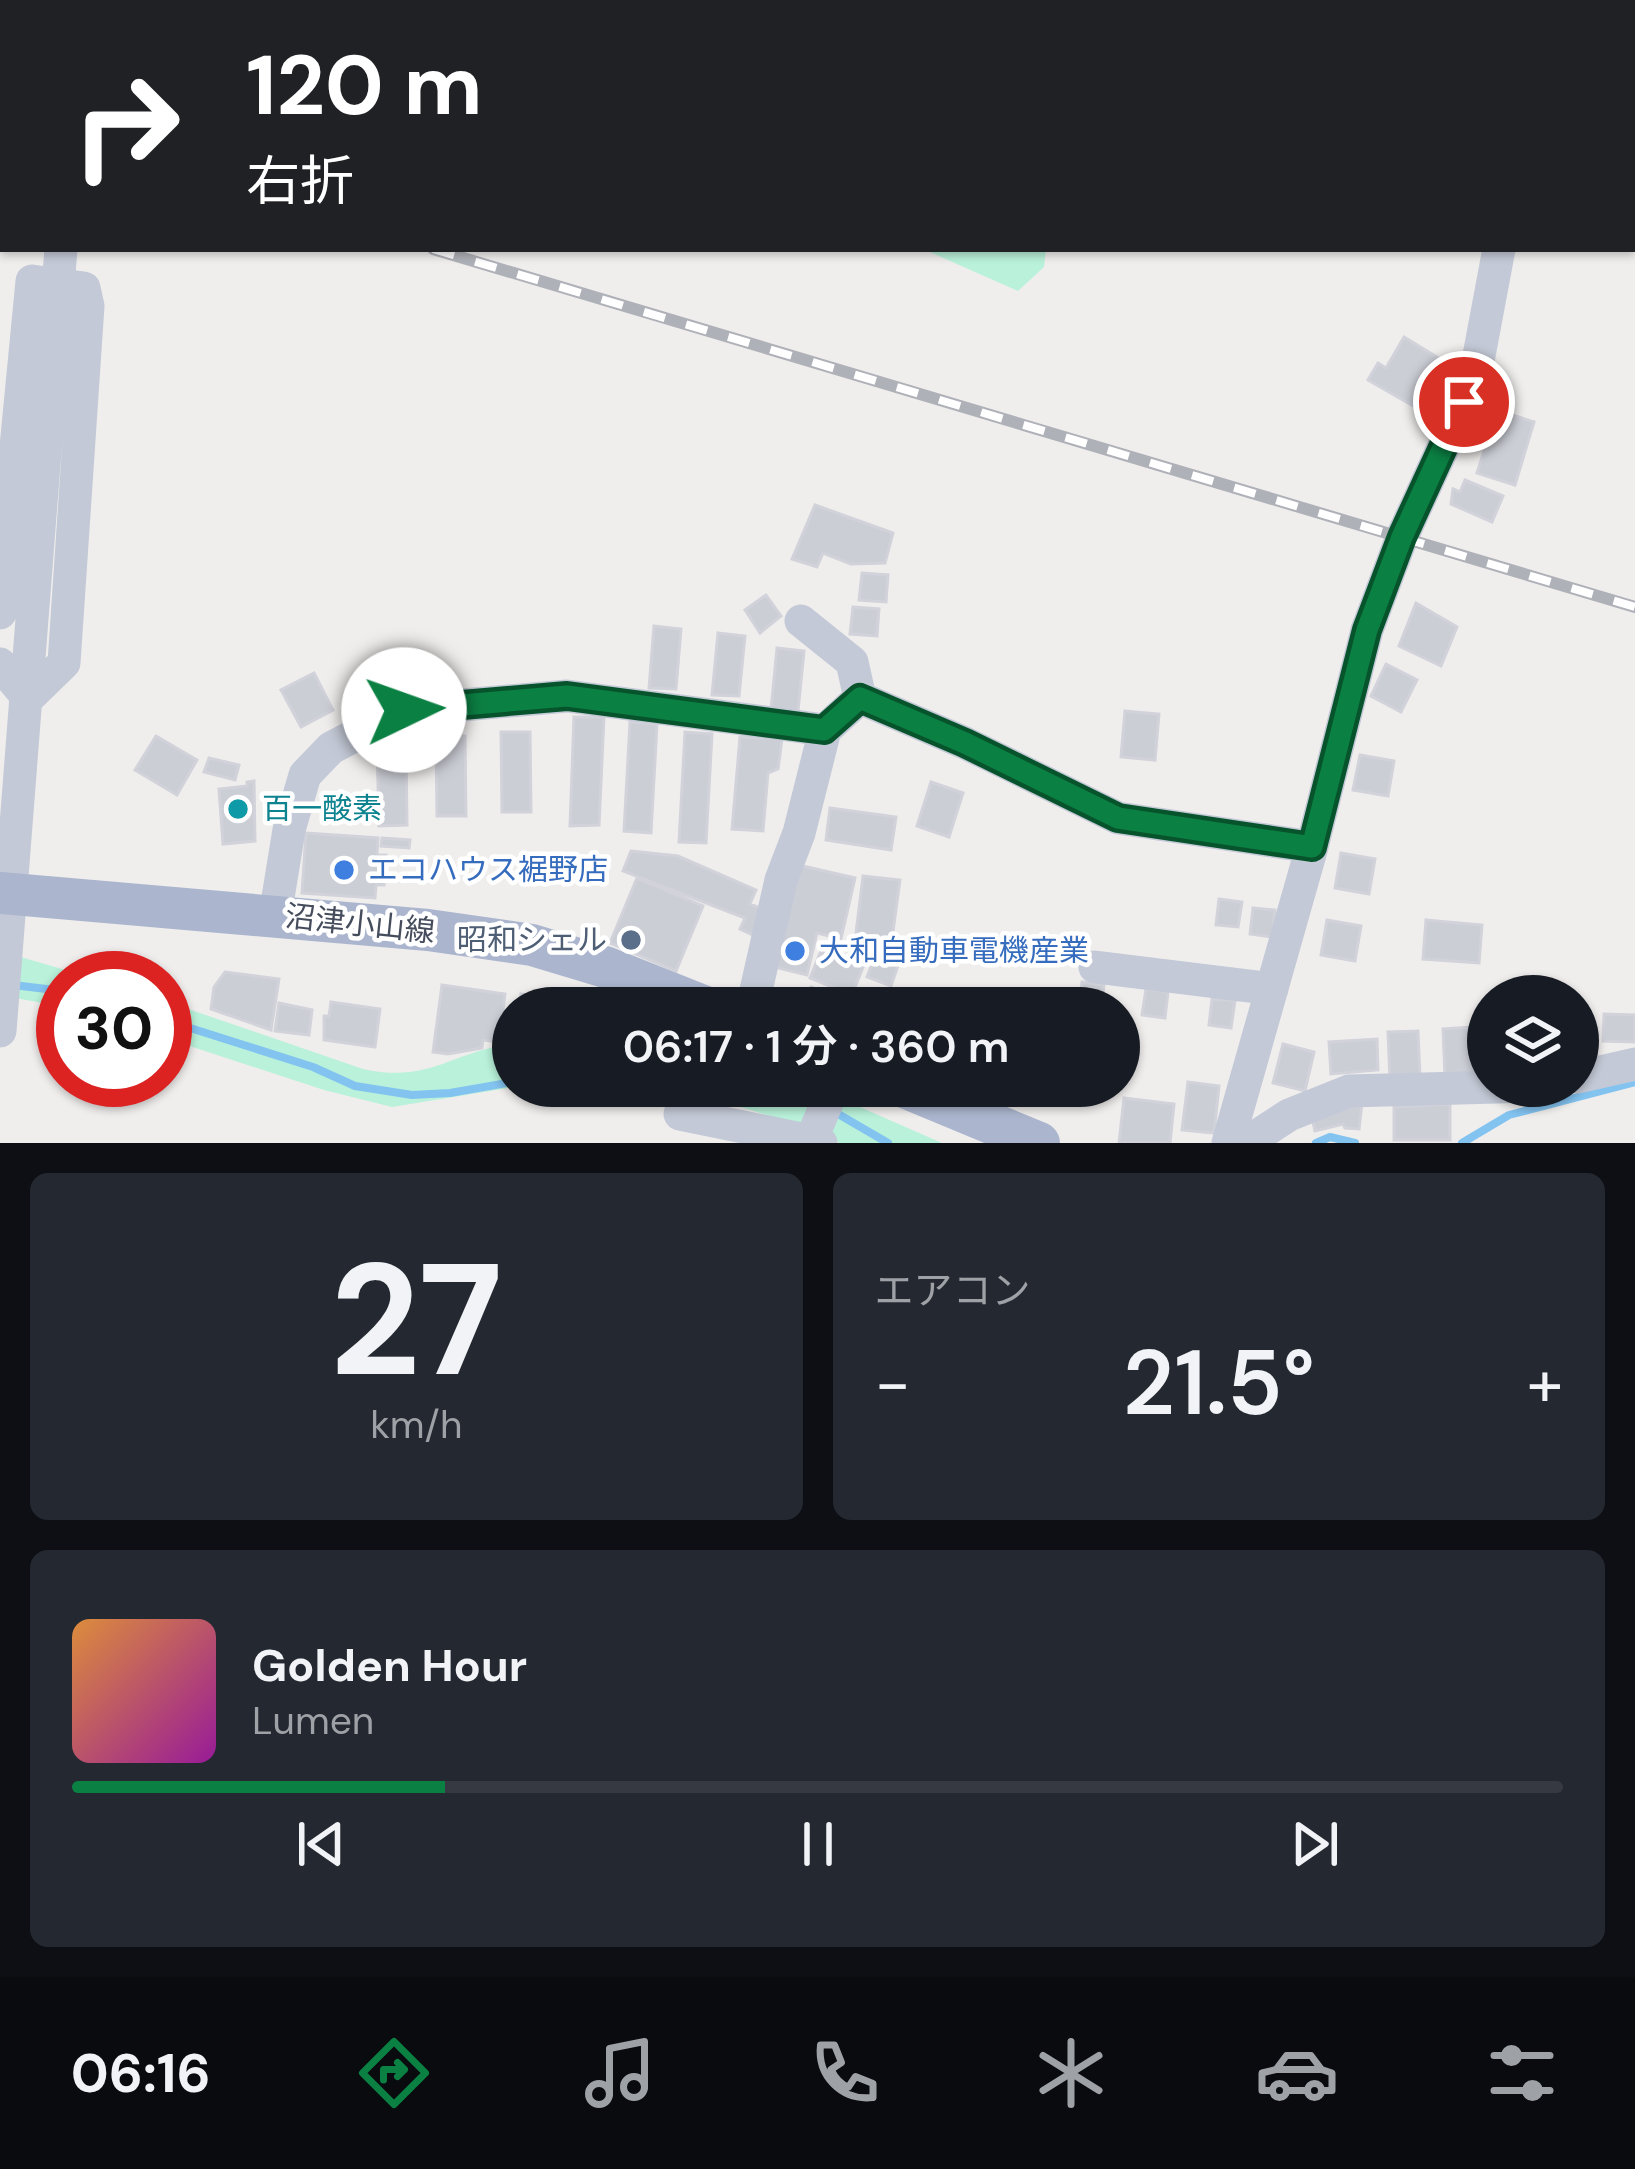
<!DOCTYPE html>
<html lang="ja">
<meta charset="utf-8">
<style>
:root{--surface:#171b24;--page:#242831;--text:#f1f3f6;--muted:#9ea1a6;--line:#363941;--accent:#0b8043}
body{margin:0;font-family:"DM Sans","Noto Sans JP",sans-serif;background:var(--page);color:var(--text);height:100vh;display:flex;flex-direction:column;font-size:45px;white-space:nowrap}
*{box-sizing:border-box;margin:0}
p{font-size:39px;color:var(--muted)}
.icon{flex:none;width:66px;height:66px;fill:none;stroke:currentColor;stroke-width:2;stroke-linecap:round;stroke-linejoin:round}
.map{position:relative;height:1143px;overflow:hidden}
.panel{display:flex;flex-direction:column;gap:30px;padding:30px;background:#0d0f14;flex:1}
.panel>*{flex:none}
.guide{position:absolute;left:0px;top:0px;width:1635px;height:252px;box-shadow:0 3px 9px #0004;background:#202124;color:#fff;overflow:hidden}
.controls{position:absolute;left:1467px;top:975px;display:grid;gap:24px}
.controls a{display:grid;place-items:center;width:132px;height:132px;border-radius:50%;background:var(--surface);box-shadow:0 3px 9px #0004;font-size:60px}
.speed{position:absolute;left:36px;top:951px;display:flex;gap:24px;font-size:60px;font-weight:700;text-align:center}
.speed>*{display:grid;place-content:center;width:156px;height:156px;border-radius:50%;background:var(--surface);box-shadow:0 3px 9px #0004;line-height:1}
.speed .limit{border:18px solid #d22;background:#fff;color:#111}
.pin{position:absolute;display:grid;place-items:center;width:102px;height:102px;color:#fff;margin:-51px;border:6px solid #fff;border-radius:50%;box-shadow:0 3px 12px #0007}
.me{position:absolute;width:132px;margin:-66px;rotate:87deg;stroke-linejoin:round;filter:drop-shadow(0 0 9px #0008)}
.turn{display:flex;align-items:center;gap:42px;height:252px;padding:0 48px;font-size:54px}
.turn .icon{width:156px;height:156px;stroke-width:2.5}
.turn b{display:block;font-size:84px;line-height:102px}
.big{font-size:90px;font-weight:600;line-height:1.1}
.panel .card{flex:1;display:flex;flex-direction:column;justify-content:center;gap:18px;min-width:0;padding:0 42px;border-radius:18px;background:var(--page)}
.panel .dial{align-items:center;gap:0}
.dial b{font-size:156px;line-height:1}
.song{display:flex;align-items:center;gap:36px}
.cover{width:144px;height:144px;border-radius:18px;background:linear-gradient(135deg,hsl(30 70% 55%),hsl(300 70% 35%))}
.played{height:12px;border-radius:6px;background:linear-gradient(90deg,var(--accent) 25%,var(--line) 25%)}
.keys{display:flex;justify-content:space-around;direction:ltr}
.heat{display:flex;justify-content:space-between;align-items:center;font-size:66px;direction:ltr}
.panel .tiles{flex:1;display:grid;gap:30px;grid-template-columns:1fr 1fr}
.card:last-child{grid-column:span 2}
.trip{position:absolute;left:492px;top:987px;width:648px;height:120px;border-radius:60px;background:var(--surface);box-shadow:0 3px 9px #0004;font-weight:600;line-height:120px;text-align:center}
.tabs{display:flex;height:192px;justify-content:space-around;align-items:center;background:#090b0e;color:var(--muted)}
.tabs .icon{width:84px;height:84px}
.tabs .active{color:var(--accent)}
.tabs b{font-size:54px;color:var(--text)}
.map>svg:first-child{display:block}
</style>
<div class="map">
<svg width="1635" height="1143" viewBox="0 0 1635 1143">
<rect width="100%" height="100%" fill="#f0eeed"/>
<path fill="#b9f1da" d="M923 249H1046L1044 267 1018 291Z
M0 951 93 978H63V1007L0 995Z
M165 1001 363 1069C430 1084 452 1051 513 1044V1086H521L392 1107 324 1090 165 1038Z
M674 1086H812L942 1143H839L811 1129Z"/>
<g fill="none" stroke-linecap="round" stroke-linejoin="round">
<path stroke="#83c3f0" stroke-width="8" d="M1257 0 1263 3
M1632 136 1635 137
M13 985 63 991
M165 1020 313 1067 355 1086 412 1095 450 1093 513 1082
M790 1086 820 1103
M833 1111 888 1143
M1316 1143 1330 1137 1355 1143
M1462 1143 1509 1115 1635 1082"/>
</g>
<path fill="#ccced6" stroke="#d1d2da" stroke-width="3" d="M1404 337 1442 360 1415 407 1368 380 1378 363 1386 368Z
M1497 410 1534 422 1515 485 1477 473Z
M1465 480 1503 496 1492 522 1451 504 1453 489 1460 492Z
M815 505 893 533 885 563 851 564 823 553 817 567 792 559Z
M862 573 888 575 886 602 859 600Z
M766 595 781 616 760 633 745 610Z
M1416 603 1457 627 1441 666 1399 646Z
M853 607 879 609 877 636 850 634Z
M654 626 681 629 676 689 649 688Z
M718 633 745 636 739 696 712 695Z
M777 648 804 651 798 711 771 710Z
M1386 664 1417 680 1401 712 1371 696Z
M314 673 333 710 301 727 281 690Z
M1125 711 1159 714 1155 760 1121 757Z
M574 717H604L599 825 570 826Z
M630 722 657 724 651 833 624 831Z
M501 732H530L531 812H502Z
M685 732 712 734 706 843 679 842Z
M156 736 197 760 177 795 135 770Z
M436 736H465L466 816H437Z
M740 737 782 739 778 769 768 773 763 831 732 829Z
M406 745 407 825 379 826 377 746Z
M1360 755 1394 761 1388 796 1353 790Z
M209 758 239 765 235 780 204 772Z
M254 781 255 841 223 844 219 789 247 786V782Z
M931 782 963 793 949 837 917 826Z
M830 808 896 817 891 850 826 840Z
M306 833 378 838 377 855H386L384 885H376L375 898 302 893Z
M382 838 410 840 409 848 381 846Z
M631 851 678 856 756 890 750 904 762 909 757 937 740 929 745 918 623 871Z
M1341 853 1375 859 1369 894 1335 888Z
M794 864 855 878 841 939 817 933 807 975 770 966Z
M863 876 900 880 891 946 855 941Z
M637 878 703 906 676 971 610 943Z
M1219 899 1242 902 1238 927 1216 925Z
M1253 908 1275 910 1272 937 1250 934Z
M1327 920 1361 926 1355 961 1321 955Z
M1426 920 1482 925 1479 963 1423 959Z
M878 949 901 957 891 986 867 977Z
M821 951 863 967 852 995 810 978Z
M225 972 279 979 271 1030 211 1009 214 987Z
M1082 982 1104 985 1101 1008H1079Z
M442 985 505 994 499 1042 483 1040 482 1048 448 1054 433 1052Z
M811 987 852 1004 851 1008H803Z
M1146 989 1168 992 1165 1018 1142 1015Z
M521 994 549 998 547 1008H520Z
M1212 999 1235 1001 1231 1028 1209 1025Z
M331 1002 380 1009 375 1047 324 1040V1016H329Z
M279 1003 312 1010 309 1035 275 1031Z
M1604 1014 1635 1015V1042L1603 1041Z
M1488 1026V1059L1481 1060 1476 1076 1445 1077 1443 1029Z
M1418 1031 1420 1078 1390 1079 1388 1032Z
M1377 1039 1378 1070 1331 1074 1329 1042Z
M1283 1044 1314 1052 1305 1091 1273 1083Z
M1188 1082 1219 1086 1214 1133 1182 1130Z
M1124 1098 1174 1104 1170 1143H1119Z
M1362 1103 1359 1129 1345 1128 1343 1124 1315 1131 1311 1114Z
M1450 1104V1140H1394V1107Z"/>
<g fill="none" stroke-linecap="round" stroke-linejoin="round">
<path stroke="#c3c9d6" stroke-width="33" d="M184 0 187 3
M665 0 669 3
M1053 0 1059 3
M1216 0 1222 3
M82 3 83 0
M811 3 823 0
M1144 3 1150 0
M1578 3 1579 0
M0 613 32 281 84 288 88 306 64 663 28 698 0 664
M801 621 852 662 860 698
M825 730 860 698 965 743 1118 818 1312 847
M275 916 289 830 305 775 331 748 404 710 567 696 825 730 799 833 781 880 752 1008
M1095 967 1272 989
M0 1031 56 310
M1578 1077 1635 1064
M680 1114 821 1143
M810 1143 834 1086
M1228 1143 1312 847 1367 630 1402 537 1464 402 1478 361 1499 249
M1246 1143 1289 1115 1349 1091 1539 1086"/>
<path stroke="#abb6ce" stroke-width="42" d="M0 893 428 930 532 945 605 967 708 1008
M902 1086 1039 1143"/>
<defs>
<path id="rail" d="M0 111 3 113
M433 249 1635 607"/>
</defs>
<use href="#rail" stroke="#afb1b8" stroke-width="12"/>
<use href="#rail" stroke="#fff" stroke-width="8" stroke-dasharray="22" stroke-linecap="butt"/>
<path stroke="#c3c9d6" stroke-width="33" d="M56 310 61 249"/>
</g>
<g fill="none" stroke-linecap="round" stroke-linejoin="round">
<defs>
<path id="route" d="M404 710 567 696 824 730 860 698 965 743 1118 818 1312 847 1367 630 1402 537 1464 402"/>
</defs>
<use href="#route" stroke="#07532c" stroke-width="30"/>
<use href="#route" stroke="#0b8043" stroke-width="21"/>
</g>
<circle fill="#0f9aa8" stroke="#fff" stroke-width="4.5" cx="238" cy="809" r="12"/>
<g fill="#3f7fe0" stroke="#fff" stroke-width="4.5">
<circle cx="344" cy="870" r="12"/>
<circle cx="795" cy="951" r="12"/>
</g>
<circle fill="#5c6f8a" stroke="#fff" stroke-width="4.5" cx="631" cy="940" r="12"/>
<g text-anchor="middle" stroke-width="9" stroke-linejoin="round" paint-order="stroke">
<g font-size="30" fill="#0d838f" stroke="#fff" text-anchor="start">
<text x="262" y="819">百一酸素</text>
</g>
<g font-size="30" fill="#366cbe" stroke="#fff" text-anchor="start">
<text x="368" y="880">エコハウス裾野店</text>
<text x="819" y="961">大和自動車電機産業</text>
</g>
<g font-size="30" fill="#454c5c" stroke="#fff">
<text transform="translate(360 924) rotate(6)" y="10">沼津小山線</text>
</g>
<g font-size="30" fill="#4e5e75" stroke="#fff" text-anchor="end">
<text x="607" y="950">昭和シェル</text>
</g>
</g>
</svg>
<div class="controls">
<a><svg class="icon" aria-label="layers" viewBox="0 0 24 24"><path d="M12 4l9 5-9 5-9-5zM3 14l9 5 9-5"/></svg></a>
</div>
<div class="speed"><div class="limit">30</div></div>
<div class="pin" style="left:1464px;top:402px;background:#d93025"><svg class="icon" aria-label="arrive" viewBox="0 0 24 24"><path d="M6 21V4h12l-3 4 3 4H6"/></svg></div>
<svg class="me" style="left:404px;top:710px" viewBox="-20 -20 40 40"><circle r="19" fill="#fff"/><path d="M0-13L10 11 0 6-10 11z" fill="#0b8043"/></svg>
<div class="trip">06:17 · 1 分 · 360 m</div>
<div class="guide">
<div class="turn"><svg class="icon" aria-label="right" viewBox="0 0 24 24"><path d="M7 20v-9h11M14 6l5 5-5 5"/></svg><div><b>120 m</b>右折</div></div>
</div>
</div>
<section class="panel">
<div class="tiles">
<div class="card dial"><b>27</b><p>km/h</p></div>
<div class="card"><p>エアコン</p>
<div class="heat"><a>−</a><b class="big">21.5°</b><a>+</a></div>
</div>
<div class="card">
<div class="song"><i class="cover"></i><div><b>Golden Hour</b><p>Lumen</p></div></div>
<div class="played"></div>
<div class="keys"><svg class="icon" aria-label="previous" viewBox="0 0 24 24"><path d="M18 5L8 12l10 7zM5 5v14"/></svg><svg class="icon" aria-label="pause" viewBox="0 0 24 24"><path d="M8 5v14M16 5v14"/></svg><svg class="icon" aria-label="next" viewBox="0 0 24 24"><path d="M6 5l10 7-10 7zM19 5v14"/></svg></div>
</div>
</div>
</section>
<nav class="tabs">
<b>06:16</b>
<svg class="icon active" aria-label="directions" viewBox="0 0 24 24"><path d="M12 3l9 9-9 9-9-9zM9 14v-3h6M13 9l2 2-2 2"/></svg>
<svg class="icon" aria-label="music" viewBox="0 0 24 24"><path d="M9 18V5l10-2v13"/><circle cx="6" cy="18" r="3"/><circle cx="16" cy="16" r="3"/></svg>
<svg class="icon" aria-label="phone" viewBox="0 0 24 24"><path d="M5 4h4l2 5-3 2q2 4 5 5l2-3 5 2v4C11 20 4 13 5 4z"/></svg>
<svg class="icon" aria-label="climate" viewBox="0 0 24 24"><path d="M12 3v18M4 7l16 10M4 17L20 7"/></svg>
<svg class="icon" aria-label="car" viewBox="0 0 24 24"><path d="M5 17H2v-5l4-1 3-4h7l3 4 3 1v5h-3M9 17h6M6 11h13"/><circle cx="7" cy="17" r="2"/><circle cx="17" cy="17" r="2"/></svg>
<svg class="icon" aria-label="filters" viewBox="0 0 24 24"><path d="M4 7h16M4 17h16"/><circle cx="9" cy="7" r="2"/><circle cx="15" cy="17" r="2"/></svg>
</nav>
